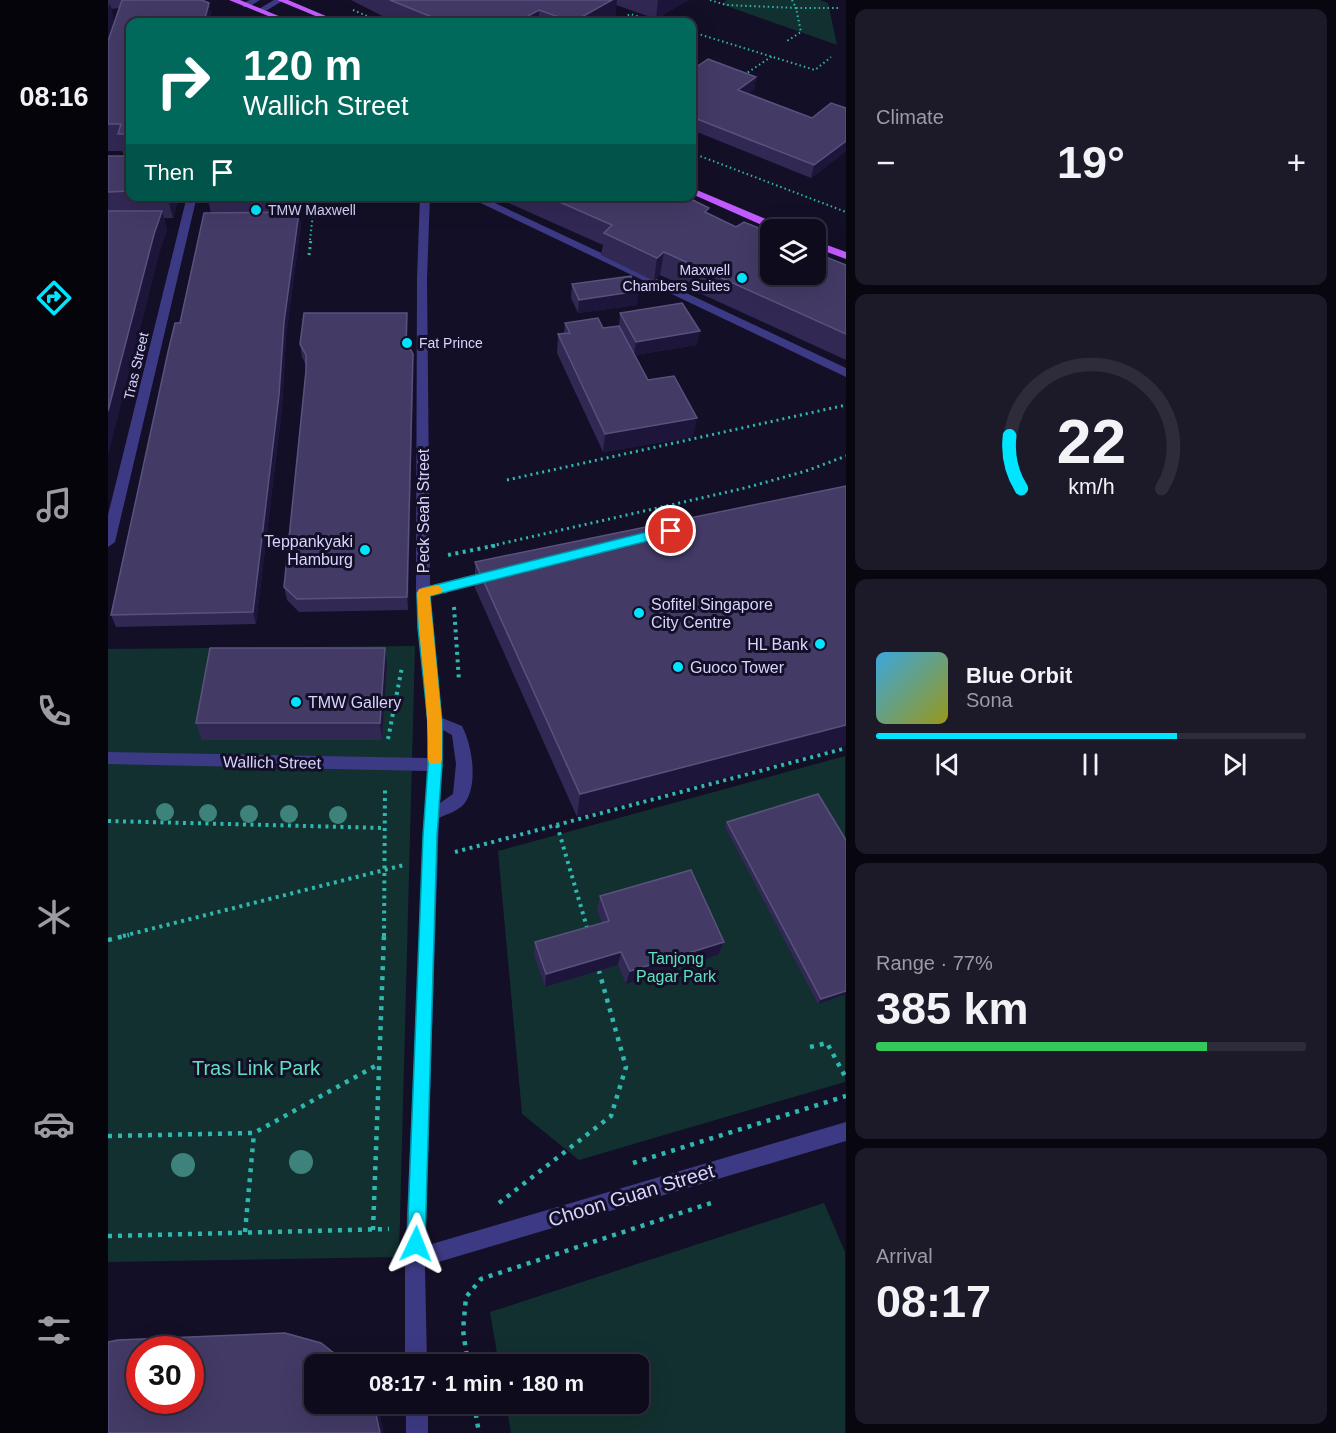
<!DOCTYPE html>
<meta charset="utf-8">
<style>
:root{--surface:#0e0b1c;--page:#1c1929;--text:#f1f3f6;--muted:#9b9ba3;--line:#2e2b3b;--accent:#00e5ff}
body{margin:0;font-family:Helvetica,sans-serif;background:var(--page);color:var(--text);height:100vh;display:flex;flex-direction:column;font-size:22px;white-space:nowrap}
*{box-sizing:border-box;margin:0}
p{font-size:20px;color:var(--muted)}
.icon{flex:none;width:33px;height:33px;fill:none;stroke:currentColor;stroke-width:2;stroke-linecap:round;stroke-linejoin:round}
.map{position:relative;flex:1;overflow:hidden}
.drawer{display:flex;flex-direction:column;gap:9px;padding:9px;background:#08060f;width:490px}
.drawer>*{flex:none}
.top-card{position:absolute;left:18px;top:18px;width:570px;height:183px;border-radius:12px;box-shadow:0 6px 24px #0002,0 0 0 2px var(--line);background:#00695c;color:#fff;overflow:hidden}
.buttons{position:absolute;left:652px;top:219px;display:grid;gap:12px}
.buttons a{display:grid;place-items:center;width:66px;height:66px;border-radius:12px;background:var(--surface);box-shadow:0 6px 24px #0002,0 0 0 2px var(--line);font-size:30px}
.speed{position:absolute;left:18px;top:1336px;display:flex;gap:12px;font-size:30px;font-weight:700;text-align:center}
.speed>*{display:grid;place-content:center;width:78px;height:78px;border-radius:50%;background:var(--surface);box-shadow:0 6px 24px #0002,0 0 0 2px var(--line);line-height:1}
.speed .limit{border:9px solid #d22;background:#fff;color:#111}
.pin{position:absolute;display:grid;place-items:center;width:51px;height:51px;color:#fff;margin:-26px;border:3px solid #fff;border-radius:50%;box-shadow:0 2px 6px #0007}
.me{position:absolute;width:66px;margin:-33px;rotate:2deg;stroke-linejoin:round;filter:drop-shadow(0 0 4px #0008)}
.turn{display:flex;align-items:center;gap:21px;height:126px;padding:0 18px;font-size:27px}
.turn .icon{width:78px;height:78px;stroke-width:2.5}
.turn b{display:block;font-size:42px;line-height:51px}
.then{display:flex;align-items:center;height:57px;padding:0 18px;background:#0003;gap:12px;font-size:22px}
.big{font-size:45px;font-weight:800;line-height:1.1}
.drawer .card{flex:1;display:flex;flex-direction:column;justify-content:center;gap:9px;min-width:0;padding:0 21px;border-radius:12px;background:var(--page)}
.drawer .dial{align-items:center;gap:0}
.dial svg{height:156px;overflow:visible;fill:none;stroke:var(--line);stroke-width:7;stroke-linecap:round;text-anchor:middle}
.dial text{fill:var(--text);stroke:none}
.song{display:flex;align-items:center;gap:18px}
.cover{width:72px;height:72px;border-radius:9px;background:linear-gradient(135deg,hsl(200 70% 55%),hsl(60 70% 35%))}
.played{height:6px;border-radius:3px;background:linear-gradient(90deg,var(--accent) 70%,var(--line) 70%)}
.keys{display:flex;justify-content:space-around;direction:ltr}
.heat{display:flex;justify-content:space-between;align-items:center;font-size:33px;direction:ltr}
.charge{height:9px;border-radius:4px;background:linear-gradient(90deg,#34c759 77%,var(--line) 0)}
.trip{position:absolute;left:196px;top:1354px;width:345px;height:60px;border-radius:12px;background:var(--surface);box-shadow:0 6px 24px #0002,0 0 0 2px var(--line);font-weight:800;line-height:60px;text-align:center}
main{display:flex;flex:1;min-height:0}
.tab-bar{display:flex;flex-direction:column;width:108px;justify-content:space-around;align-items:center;background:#06040b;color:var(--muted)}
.tab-bar .icon{width:42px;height:42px}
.tab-bar .current{color:var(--accent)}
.tab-bar b{font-size:27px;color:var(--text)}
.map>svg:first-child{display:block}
</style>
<main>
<nav class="tab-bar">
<b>08:16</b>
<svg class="icon current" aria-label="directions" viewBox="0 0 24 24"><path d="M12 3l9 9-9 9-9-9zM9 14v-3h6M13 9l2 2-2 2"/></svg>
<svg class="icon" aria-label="music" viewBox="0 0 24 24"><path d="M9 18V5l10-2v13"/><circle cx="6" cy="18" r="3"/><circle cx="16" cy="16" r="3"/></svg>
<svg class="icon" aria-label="phone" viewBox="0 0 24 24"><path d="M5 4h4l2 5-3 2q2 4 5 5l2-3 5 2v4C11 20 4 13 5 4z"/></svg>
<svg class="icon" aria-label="climate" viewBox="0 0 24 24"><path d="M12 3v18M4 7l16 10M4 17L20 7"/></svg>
<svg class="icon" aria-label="car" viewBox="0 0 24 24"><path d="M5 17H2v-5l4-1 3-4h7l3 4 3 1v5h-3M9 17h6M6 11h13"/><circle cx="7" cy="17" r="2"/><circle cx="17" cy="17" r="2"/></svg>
<svg class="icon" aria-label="filters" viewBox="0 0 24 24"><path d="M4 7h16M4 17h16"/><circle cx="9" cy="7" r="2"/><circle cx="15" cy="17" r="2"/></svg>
</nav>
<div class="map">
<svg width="738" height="1433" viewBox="0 0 738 1433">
<rect width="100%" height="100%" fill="#130f26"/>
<path fill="#12302f" d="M619 0H712L720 3 729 45 613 4Z
M307 646 291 1257 0 1262V649Z
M737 756V1082L471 1160 414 1114 390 851Z
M716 1203 737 1252V1433H403L398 1404H531V1365H391L382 1312Z"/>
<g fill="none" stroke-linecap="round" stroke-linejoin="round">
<path stroke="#2fb8b0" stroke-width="2" stroke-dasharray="1.5 3" stroke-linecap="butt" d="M602 0 618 5 688 8 693 32 679 41
M684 0 688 8H733
M245 10 273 22
M508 22 522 14 551 22
M584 32 707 70 723 57
M636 75 666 55
M584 153 738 212
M202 240 207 196"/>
<path stroke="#2fb8b0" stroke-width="3" stroke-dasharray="2 4" stroke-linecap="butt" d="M201 255 203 239
M399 480 738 405
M383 546 637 488 698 471 738 456"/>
<path stroke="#2fb8b0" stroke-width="4" stroke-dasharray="3 4.5" stroke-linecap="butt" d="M340 555 390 545
M346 607 351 681
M280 739 294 667
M0 821 277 828
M449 825 480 931
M347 852 738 748
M15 936 296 865
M276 936 277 788"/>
<path stroke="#2fb8b0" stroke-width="4.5" stroke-dasharray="4 6" stroke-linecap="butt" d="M0 940 21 935
M702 1047 719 1043 738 1078
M0 1136 146 1133 271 1064
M525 1163 738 1096
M391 1203 503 1116 518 1067 491 971
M265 1230 276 935
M137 1232 146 1133
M0 1236 281 1229
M360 1365 355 1330 358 1297 373 1279 603 1203
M366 1404 371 1433"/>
<path fill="#3d3a85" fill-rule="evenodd" d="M142 0H152L141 7H135V3Z
M166 0H176L156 12 149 10Z
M79 196H89L7 542 0 547V515Z
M312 196H322L319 279 322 586 386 570 393 575 386 580 322 596 334 718 354 726C364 745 371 785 356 804 350 811 339 814 331 818L317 1246 738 1122V1141L317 1266 319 1365H297V1259L319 771 0 764V752L319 758V722L308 593 309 279ZM335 730 344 735 348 764 345 794 332 803Z
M358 196H372L738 368V377Z
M298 1404H320V1433H298Z"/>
<path fill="#c25bff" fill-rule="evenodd" d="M121 0H132L185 22H175Z
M169 0H180L232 22H222Z
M584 188 679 228 680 230H665L584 194Z
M708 241 738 252V259L708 248Z"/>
</g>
<g fill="#3d827b">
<circle cx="57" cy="812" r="9"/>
<circle cx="100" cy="813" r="9"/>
<circle cx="141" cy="814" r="9"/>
<circle cx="181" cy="814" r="9"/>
<circle cx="230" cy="815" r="9"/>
<circle cx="193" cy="1162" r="12"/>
<circle cx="75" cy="1165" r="12"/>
</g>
<path fill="#312854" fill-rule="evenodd" d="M0 0H94L101 3 104 22H22V196H71L65 218H56L59 230 51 253 0 454V156H16L14 151H0ZM11 8 6 22 3 9Z
M243 0H580L548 19 508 5 507 18 500 22H286Z
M584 70 648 77 646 90 641 93 704 118 738 108V151L703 178 584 130Z
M99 196H193L191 212 193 225 178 336 174 408 148 624 8 627 3 615 72 323 103 213Z
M215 196H299V199H215Z
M385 196H577L600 213 628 227 738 265V360L552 275 546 281 493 255 495 245Z
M464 284 529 305 470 313 463 298Z
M512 313 589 345 527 355 540 380 585 437 495 452 449 353 450 334 456 333 457 323 495 328 511 326Z
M300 326 299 344 305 367 300 610 191 612 179 600 176 587 198 365 194 357 192 344Z
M738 486 469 817 367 588V562Z
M279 665 274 740H94L88 723Z
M619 822 738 840V994L710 1004 617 827Z
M492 896 616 942 610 955 518 984 510 965 437 987 426 955 427 942 494 923 489 910Z"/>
<path fill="#1d163a" d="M504 0H509L507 18 500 22H465Z
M550 0H580L548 19Z
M2 3 7 24 0 47V8Z
M101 3 104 22H96Z
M431 10V22L420 16Z
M648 77 646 90 628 102 630 90Z
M738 141V151L703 178 706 165Z
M59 196H71L65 218Z
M188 196H193L191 212 193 225 178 336 174 408 148 624 145 612 176 322 190 216Z
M54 211 59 230 51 253 0 454V411L46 234Z
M556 252 552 275 546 281 549 258Z
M531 291 529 305 470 313 471 300Z
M299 313 300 326 298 355V341Z
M592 331 589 345 526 355 528 342Z
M305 354V367L300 610 299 597Z
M589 418 585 437 495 452 497 434Z
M277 648 279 665 274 740 272 723Z
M738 725V746L469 817 472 794Z
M616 942 610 955 518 984 522 971Z
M513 952 510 965 437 987 438 974Z
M738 991V994L710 1004 713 999Z
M264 1404H266L272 1414 276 1433H272Z"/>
<path fill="#433a66" stroke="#5a527e" stroke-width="1.5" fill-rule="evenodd" d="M14 0H94L101 3 96 22H22V134H10L13 124H0V41Z
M282 0H504L465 22 431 10 420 16 438 22H336Z
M600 59 648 77 630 90 704 118 723 103 738 108V141L706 165 584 117V70Z
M0 156H22V191L0 192Z
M438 196H577L601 208 597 212 628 227 636 222 663 233V274H708V253L738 265V334L556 252 549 258 496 233 504 225Z
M0 211H54L46 234 0 411Z
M191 212 176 322 171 395 145 612 3 615 60 352 67 323H72L96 213Z
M523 276 531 291 471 300 464 284Z
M574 303 592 331 528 342 512 313Z
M196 313H299L298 341 305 354 299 597 189 599 176 587 198 371V355L192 344Z
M490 318 495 328 511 326 540 380 566 376 589 418 497 434 450 334 462 333 457 323Z
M738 486V725L472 794 367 562Z
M102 648H277L272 723H88Z
M710 794 738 840V991L713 999 619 822Z
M583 870 616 942 522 971 513 952 438 974 427 942 501 921 492 896Z
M177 1333 213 1343 241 1365H207V1404H264L267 1410 272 1433H0V1342L10 1340ZM32 1350H82V1401H32Z"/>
<path fill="#00e5ff" stroke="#0095a6" stroke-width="1.5" d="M563 526 569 531 567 534 322 596 334 722V765L329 836 317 1244 315 1250 308 1253 302 1250 299 1244 315 836 320 765V722L310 628 309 593 315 588Z"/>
<path fill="#f59e0b" d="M329 585 335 589 333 593 322 596 334 722V760L332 764H322L320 760C321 704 311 649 309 593L311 589Z"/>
<g fill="#00e5ff" stroke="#130f26" stroke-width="2">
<circle cx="148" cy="210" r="6"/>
<circle cx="634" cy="278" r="6"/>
<circle cx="299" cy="343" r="6"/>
<circle cx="257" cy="550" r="6"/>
<circle cx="531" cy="613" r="6"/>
<circle cx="712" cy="644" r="6"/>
<circle cx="570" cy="667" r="6"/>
<circle cx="188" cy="702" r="6"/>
</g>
<g text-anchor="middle" stroke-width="6" stroke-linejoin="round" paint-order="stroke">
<g font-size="14" fill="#d9d4ff" stroke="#130f26" text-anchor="start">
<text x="160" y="215">TMW Maxwell</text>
<text x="622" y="275" text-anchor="end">Maxwell<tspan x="622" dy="16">Chambers Suites</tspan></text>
<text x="311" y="348">Fat Prince</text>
</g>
<g font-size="14" fill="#d9d4ff" stroke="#130f26">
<text transform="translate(28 366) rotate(-77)" y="5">Tras Street</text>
</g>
<g font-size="16" fill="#d9d4ff" stroke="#130f26">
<text transform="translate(315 511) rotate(-90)" y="6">Peck Seah Street</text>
<text transform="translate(164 762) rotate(1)" y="6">Wallich Street</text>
</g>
<g font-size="16" fill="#d9d4ff" stroke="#130f26" text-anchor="start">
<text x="245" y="547" text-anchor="end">Teppankyaki<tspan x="245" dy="18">Hamburg</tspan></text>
<text x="543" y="610">Sofitel Singapore<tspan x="543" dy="18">City Centre</tspan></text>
<text x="700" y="650" text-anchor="end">HL Bank</text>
<text x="582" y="673">Guoco Tower</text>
<text x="200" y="708">TMW Gallery</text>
</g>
<g font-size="16" fill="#5fe0c0" stroke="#130f26">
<text x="568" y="964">Tanjong<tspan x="568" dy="18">Pagar Park</tspan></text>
</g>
<g font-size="20" fill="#5fe0c0" stroke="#130f26">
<text x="148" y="1075">Tras Link Park</text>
</g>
<g font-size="20" fill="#d9d4ff" stroke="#130f26">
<text transform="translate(523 1195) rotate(-17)" y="7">Choon Guan Street</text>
</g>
</g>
</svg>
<div class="buttons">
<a><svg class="icon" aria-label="layers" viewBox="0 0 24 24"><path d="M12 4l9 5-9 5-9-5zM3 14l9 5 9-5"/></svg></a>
</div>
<div class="speed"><div class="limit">30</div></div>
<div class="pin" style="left:563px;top:531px;background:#d93025"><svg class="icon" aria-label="arrive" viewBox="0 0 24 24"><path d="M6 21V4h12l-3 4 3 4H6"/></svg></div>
<svg class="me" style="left:308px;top:1244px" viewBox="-20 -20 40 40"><path d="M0-17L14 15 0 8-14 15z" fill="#00e5ff" stroke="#fff" stroke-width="4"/></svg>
<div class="trip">08:17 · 1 min · 180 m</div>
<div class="top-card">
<div class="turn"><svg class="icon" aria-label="right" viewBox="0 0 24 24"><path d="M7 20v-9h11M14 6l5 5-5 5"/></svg><div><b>120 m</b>Wallich Street</div></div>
<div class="then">Then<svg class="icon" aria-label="arrive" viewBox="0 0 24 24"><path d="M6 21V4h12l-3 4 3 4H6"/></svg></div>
</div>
</div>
<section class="drawer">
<div class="card"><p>Climate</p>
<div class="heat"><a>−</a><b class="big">19°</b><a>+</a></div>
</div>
<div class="card dial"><svg viewBox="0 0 100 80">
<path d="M14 69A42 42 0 1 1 86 69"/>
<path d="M14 69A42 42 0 0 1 8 42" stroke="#00e5ff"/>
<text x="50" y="56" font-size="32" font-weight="700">22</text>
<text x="50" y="72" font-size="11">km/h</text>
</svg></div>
<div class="card">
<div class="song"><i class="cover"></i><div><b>Blue Orbit</b><p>Sona</p></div></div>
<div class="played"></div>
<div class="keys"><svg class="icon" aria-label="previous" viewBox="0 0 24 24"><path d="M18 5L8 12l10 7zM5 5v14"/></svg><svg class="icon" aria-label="pause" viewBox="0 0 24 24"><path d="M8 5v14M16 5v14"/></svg><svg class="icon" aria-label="next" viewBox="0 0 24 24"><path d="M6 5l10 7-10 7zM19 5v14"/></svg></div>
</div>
<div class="card"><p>Range · 77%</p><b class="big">385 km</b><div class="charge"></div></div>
<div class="card"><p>Arrival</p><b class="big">08:17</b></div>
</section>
</main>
